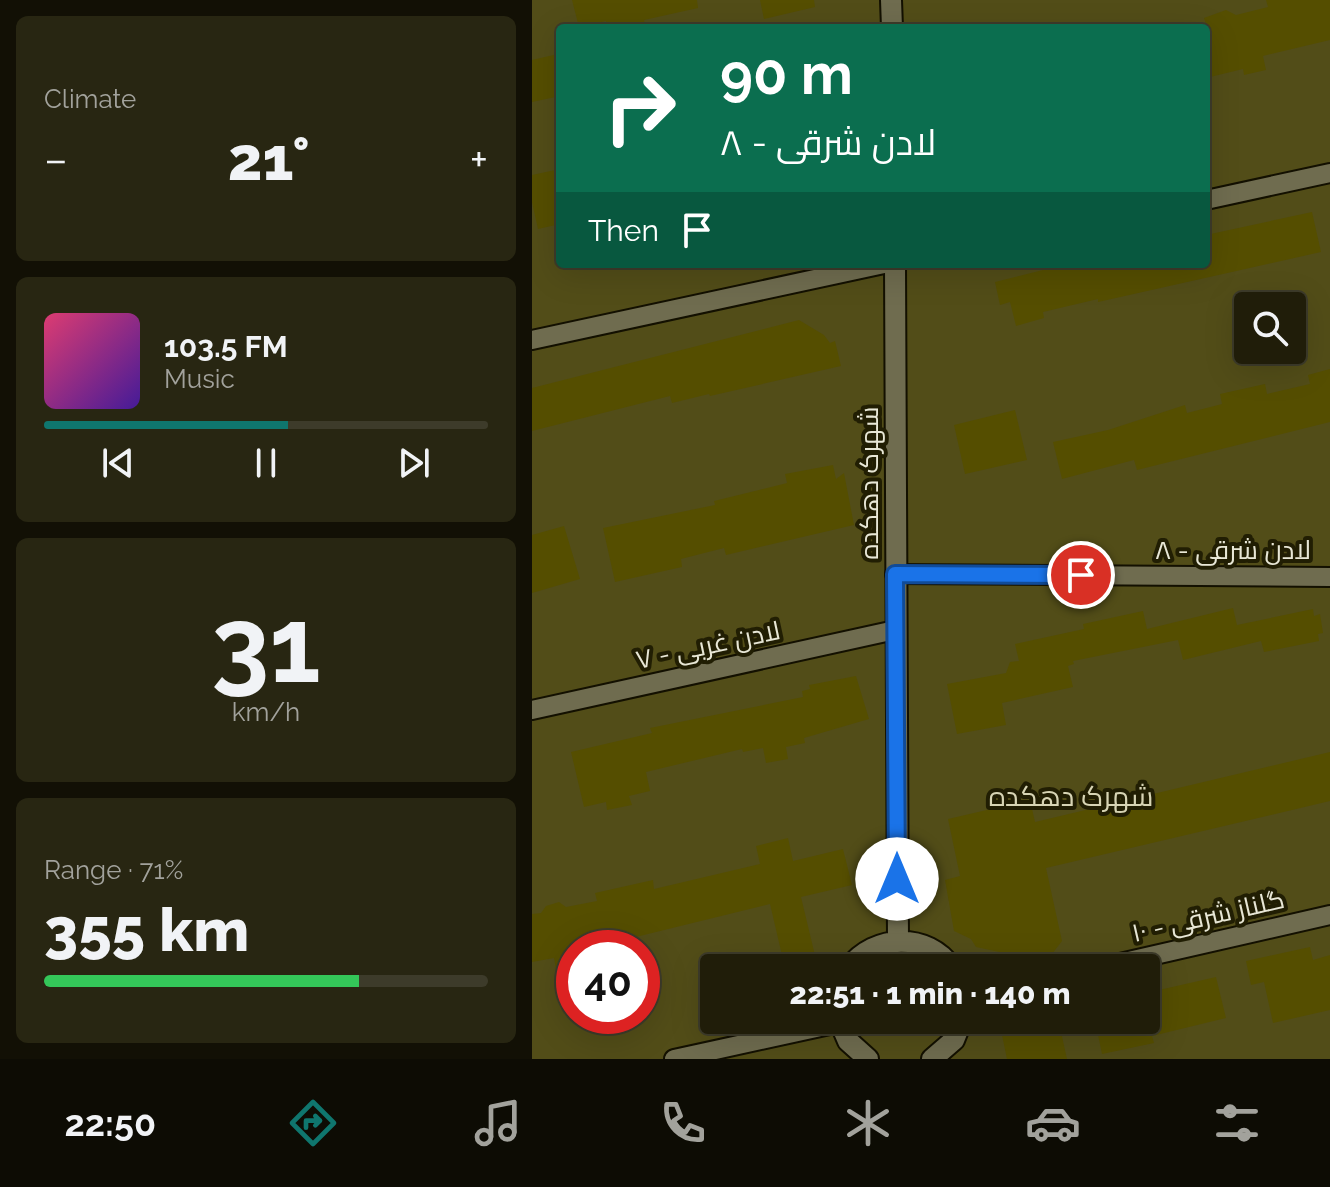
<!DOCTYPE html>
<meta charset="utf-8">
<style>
:root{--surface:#201d09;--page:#282612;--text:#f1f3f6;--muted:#a2a29c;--line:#3d3b2a;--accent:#0f766e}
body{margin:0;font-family:Raleway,Cairo,sans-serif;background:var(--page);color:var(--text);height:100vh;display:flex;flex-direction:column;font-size:30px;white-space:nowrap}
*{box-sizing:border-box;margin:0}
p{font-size:26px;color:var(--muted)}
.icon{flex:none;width:44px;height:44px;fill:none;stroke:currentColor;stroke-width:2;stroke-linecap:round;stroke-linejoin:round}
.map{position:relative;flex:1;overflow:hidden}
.details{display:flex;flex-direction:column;gap:16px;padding:16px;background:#121005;width:532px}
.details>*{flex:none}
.hud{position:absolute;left:24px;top:24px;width:654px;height:244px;border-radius:8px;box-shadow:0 8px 32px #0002,0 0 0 2px var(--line);background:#0b6e4f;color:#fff;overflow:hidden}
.fabs{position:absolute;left:702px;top:292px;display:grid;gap:16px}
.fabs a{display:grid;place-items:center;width:72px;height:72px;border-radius:8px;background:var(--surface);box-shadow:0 8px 32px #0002,0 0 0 2px var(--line);font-size:40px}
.speed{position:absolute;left:24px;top:930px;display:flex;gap:16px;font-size:40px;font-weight:700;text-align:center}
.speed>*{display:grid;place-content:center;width:104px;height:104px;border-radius:50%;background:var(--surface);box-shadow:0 8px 32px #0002,0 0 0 2px var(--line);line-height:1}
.speed .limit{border:12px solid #d22;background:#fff;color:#111}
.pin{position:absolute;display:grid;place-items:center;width:68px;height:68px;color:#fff;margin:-34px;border:4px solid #fff;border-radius:50%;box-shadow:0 2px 8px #0007}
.me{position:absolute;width:88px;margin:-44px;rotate:0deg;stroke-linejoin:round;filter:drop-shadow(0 0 6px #0008)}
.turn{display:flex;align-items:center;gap:28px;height:168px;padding:0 32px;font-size:36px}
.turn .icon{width:104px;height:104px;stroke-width:2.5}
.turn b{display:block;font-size:56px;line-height:68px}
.then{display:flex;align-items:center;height:76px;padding:0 32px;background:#0003;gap:16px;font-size:30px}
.big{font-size:60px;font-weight:800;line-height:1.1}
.details .widget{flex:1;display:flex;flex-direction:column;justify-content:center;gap:12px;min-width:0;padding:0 28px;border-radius:12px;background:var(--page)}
.details .dial{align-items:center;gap:0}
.dial b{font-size:104px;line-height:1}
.song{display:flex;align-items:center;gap:24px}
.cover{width:96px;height:96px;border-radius:12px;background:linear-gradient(135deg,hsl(340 70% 55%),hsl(260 70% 35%))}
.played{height:8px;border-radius:4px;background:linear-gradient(90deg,var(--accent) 55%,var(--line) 55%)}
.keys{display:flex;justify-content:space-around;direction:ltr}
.heat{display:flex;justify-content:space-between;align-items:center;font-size:44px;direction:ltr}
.charge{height:12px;border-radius:6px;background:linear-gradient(90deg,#34c759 71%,var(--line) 0)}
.trip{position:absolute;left:168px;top:954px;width:460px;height:80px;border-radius:8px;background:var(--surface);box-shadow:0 8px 32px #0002,0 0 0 2px var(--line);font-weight:800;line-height:80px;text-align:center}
.dock{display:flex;height:128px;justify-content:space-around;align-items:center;background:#0d0c04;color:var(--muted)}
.dock .icon{width:56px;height:56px}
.dock .selected{color:var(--accent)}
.dock b{font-size:36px;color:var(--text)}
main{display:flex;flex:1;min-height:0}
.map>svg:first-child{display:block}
</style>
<main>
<section class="details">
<div class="widget"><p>Climate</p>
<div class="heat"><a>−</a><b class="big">21°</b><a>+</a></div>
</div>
<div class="widget">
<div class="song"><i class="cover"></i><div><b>103.5 FM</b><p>Music</p></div></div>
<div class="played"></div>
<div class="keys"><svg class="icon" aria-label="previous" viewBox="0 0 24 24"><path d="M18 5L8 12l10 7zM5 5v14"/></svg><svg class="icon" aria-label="pause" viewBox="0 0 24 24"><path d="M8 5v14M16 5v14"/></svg><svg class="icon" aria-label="next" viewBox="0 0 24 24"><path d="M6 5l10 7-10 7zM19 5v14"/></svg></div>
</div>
<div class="widget dial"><b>31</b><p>km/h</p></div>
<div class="widget"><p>Range · 71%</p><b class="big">355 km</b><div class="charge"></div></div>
</section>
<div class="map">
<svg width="798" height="1059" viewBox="0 0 798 1059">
<rect width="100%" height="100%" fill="#2a270c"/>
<path fill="#524d18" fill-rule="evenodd" d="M0 0H798V1059H0ZM28 28H674V264H28ZM716 306H760V350H716ZM42 948H110V1016H42ZM182 968H614V1020H182Z"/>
<path fill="#554e00" d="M40 0H165L166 8 112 20 113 25 98 28H75L74 21 47 27Z
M228 0H282L283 7 232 19Z
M734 0H798V40L731 56 734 70 712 75 711 69 678 77 674 40 678 37 672 18 694 10 704 15 736 7Z
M26 54 28 96 0 102V60Z
M28 169V224L6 229 0 202V175Z
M780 212 789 252 566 302V299L511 312 512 318 484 326 478 302 468 305 463 282 535 264H674V235Z
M267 320 292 335 298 343 303 341 309 366 178 396 177 394 140 403 138 396 0 431V388Z
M798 369V422L605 470 602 460 530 479 521 442 576 430 653 405 655 413 690 404 688 394 733 384 735 394 778 384 776 375Z
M483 410 495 460 433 474 422 425Z
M301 465 304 479 312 473 322 525 194 555 192 548 149 559 150 567 83 582 71 528 183 505 182 501 255 483 253 474Z
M32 526 48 579 0 593V535Z
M701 608 705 625 781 609 782 616 788 614 791 633 786 634 787 641 732 652 729 641 651 660 646 640 541 661 542 664 536 666 541 687 470 703 474 725 425 734 415 684 474 673 478 662 487 661 483 644 552 629 551 624 611 611 615 629Z
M324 676 337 719 272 738 273 743 254 747 256 759 234 763 231 748 211 752 210 749 114 772 118 791 97 796 100 805 75 810 74 802 52 807 39 752 120 733 118 728 271 697 270 691 278 689 277 685Z
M798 752V801L514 868 530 941 520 954H477L444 947 439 939 422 931 413 880 428 876 416 819 498 800 503 822Z
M256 838 261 861 311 849 320 885 269 897 286 968H253L238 904 59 948H42V971L25 974 22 958 0 962V914L9 913 14 906 27 902 34 907 65 901 63 893 121 880 122 889 228 864 224 846Z
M778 947 781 960 798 955V1010L741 1023 732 982 719 985 714 961Z
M684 977 694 1018 620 1036 622 1043 570 1054 563 1020H614V993Z
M527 1023 535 1059H475L470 1035Z"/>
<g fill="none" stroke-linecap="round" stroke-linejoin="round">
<defs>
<path id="minor" d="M674 200 798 173
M0 340 352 264
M363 574 798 577
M0 710 363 630
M566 968 798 915
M142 1059 307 1023"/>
<path id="tertiary" d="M359 0 360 28
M363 264 366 942
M317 968C342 934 396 932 420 968
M307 1020 316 1041 336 1059
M400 1059 422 1040 430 1020"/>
</defs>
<use href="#minor" stroke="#131000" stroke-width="22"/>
<use href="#tertiary" stroke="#131000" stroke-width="24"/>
<use href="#minor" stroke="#6f6c4f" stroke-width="18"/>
<use href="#tertiary" stroke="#6f6c4f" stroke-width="20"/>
</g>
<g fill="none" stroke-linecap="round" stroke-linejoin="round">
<defs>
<path id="route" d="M365 879 363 574 549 575"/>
</defs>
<use href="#route" stroke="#114b97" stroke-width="20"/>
<use href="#route" stroke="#1a73e8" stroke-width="14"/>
</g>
<g text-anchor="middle" stroke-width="8" stroke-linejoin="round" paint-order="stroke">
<g font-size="26" fill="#e8e7d6" stroke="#211e03">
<text transform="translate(337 483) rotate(-90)" y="9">شهرک دهکده</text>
<text x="701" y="559">لادن شرقی - ۸</text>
<text transform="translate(176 645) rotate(-12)" y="9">لادن غربی - ۷</text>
<text transform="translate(676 916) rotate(-13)" y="9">گلناز شرقی - ۱۰</text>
</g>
<g font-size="28" fill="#d7d4b4" stroke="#211e03">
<text x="539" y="806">شهرک دهکده</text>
</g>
</g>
</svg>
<div class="fabs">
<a><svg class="icon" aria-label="search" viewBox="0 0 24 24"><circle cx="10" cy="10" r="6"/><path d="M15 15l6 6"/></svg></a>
</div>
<div class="speed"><div class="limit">40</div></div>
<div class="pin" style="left:549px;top:575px;background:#d93025"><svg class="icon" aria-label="arrive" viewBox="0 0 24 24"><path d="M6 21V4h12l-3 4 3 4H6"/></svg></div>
<svg class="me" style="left:365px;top:879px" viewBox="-20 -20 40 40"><circle r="19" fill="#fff"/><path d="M0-13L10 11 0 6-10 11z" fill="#1a73e8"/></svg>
<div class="trip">22:51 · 1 min · 140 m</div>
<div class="hud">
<div class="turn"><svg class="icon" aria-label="right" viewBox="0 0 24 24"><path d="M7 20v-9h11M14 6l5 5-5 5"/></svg><div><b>90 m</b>لادن شرقی - ۸</div></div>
<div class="then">Then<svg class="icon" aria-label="arrive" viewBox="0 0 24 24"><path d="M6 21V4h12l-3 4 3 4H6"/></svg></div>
</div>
</div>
</main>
<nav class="dock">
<b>22:50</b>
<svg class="icon selected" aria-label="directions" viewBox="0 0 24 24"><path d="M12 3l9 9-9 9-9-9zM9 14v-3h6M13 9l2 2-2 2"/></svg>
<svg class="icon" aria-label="music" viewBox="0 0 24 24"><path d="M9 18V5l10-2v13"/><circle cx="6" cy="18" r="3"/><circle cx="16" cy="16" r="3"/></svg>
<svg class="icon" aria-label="phone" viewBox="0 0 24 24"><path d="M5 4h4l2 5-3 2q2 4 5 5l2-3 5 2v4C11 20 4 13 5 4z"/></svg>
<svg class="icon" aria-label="climate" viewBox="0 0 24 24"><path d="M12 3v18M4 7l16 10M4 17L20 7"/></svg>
<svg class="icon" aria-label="car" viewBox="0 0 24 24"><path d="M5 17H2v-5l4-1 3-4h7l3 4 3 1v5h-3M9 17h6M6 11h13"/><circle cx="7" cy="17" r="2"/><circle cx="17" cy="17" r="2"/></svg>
<svg class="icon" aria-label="filters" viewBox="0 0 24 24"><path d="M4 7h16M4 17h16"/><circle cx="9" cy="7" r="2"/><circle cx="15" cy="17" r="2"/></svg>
</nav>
